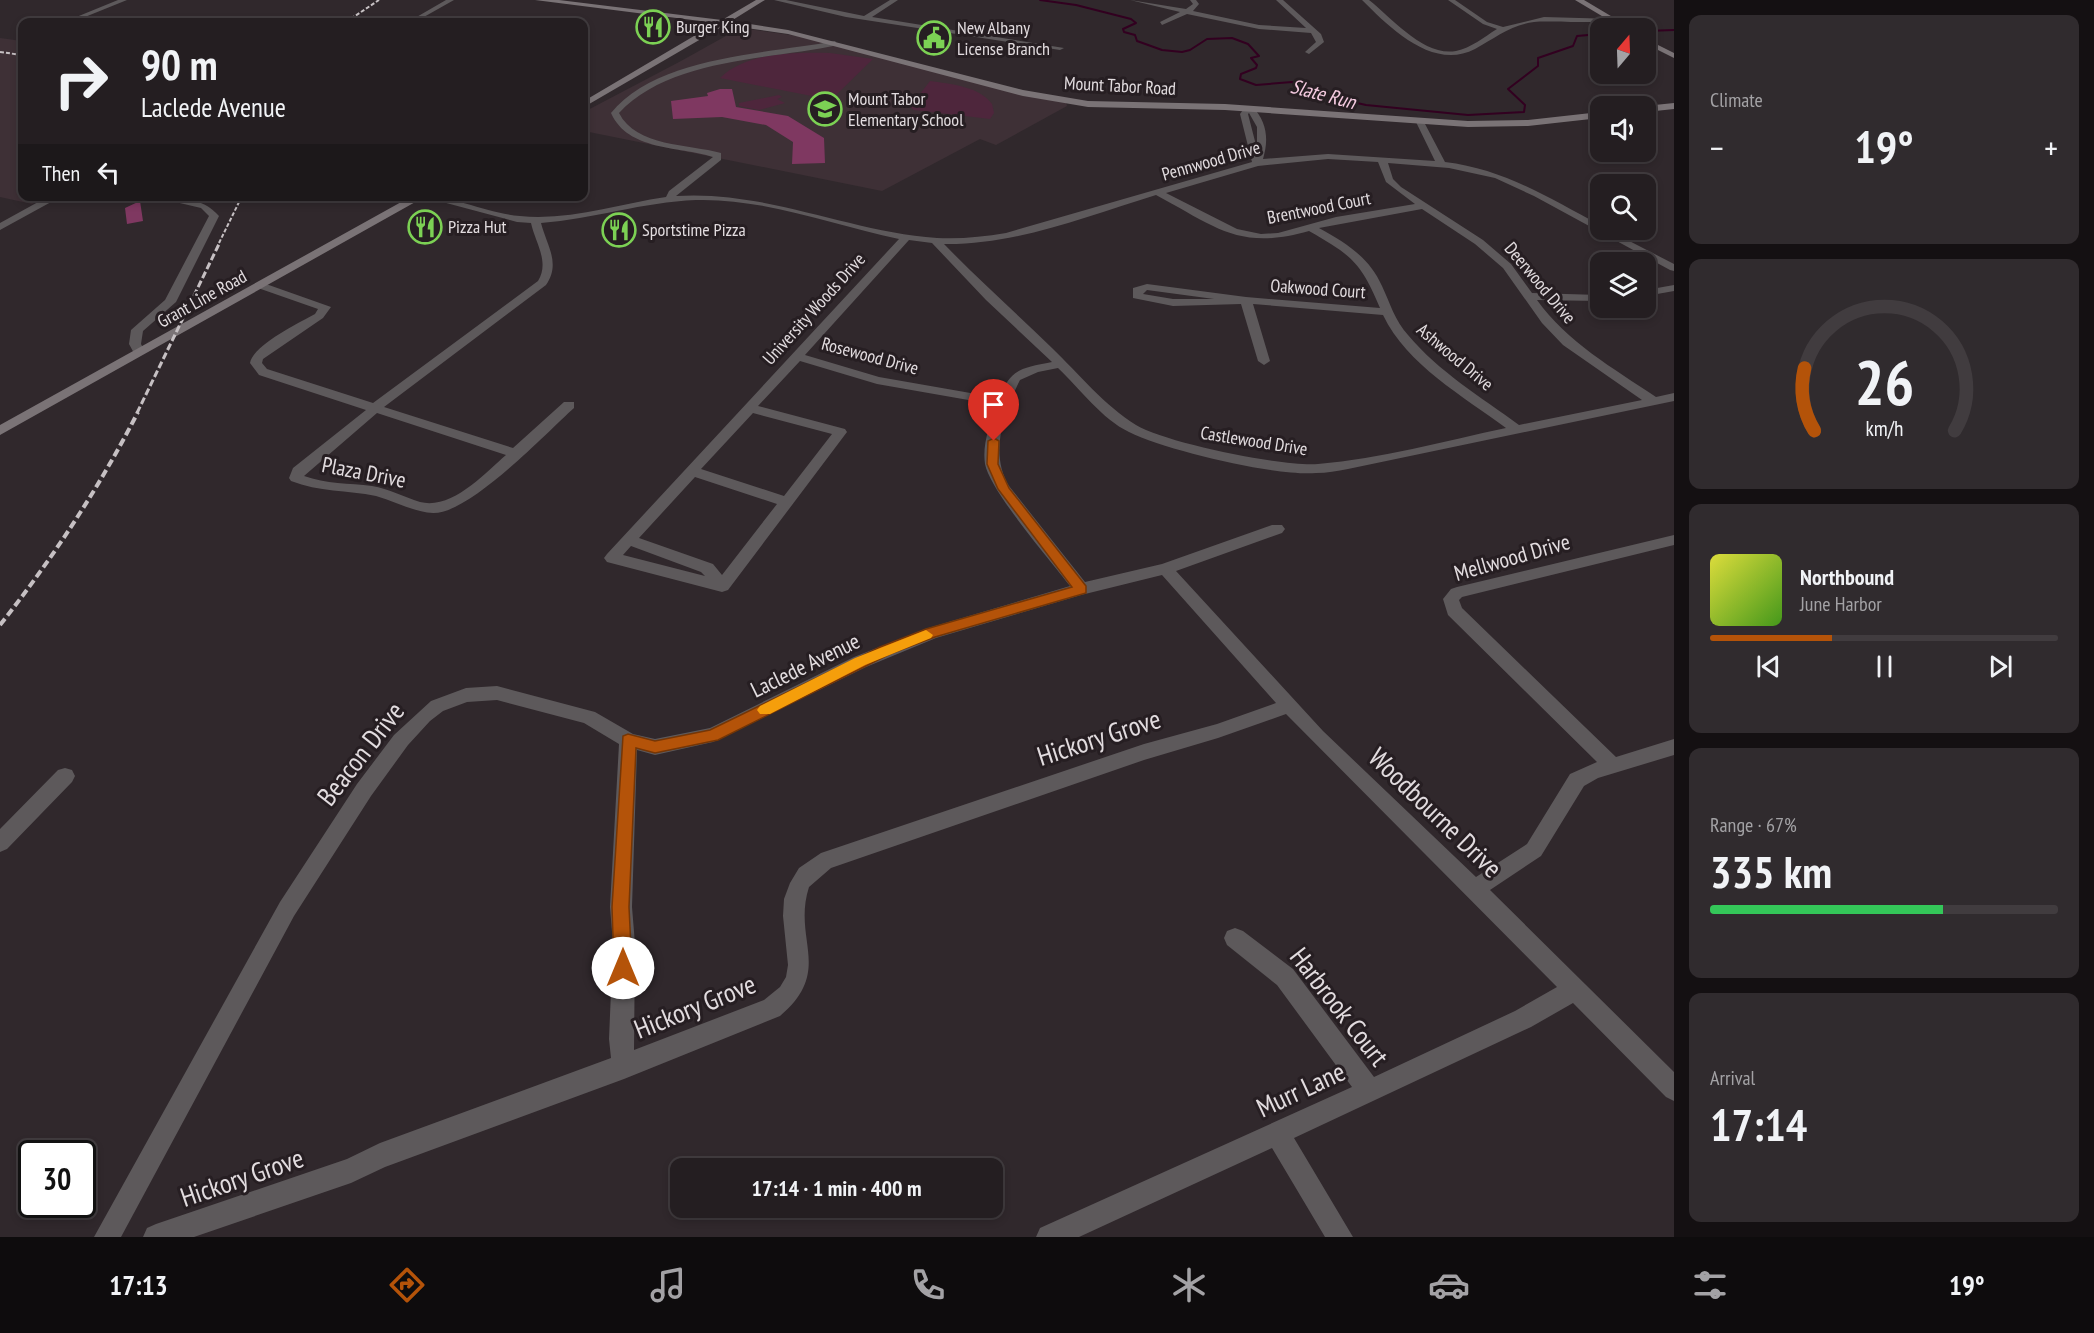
<!DOCTYPE html>
<meta charset="utf-8">
<style>
:root{--surface:#241e21;--page:#302b2e;--text:#f1f3f6;--muted:#a3a2a5;--line:#413c3f;--accent:#b45309}
body{margin:0;font-family:"PT Sans Narrow",sans-serif;background:var(--page);color:var(--text);height:100vh;display:flex;flex-direction:column;font-size:22px;white-space:nowrap}
*{box-sizing:border-box;margin:0}
p{font-size:20px;color:var(--muted)}
.icon{flex:none;width:33px;height:33px;fill:none;stroke:currentColor;stroke-width:2;stroke-linecap:round;stroke-linejoin:round}
.map{position:relative;flex:1;overflow:hidden}
.details{display:flex;flex-direction:column;gap:15px;padding:15px;background:#141012;width:420px}
.details>*{flex:none}
.banner{position:absolute;left:18px;top:18px;width:570px;height:183px;border-radius:12px;box-shadow:0 3px 9px #0003,0 0 0 2px var(--line);background:#241e21;color:var(--text);overflow:hidden}
.needle{width:39px;rotate:19deg}
.tools{position:absolute;left:1590px;top:18px;display:grid;gap:12px}
.tools a{display:grid;place-items:center;width:66px;height:66px;border-radius:12px;background:var(--surface);box-shadow:0 3px 9px #0003,0 0 0 2px var(--line);font-size:30px}
.speed{position:absolute;left:18px;top:1140px;display:flex;gap:12px;font-size:30px;font-weight:700;text-align:center}
.speed>*{display:grid;place-content:center;width:78px;height:78px;border-radius:50%;background:var(--surface);box-shadow:0 3px 9px #0003,0 0 0 2px var(--line);line-height:1}
.speed .limit{border:3px solid #111;border-radius:9px;background:#fff;color:#111}
.pin{position:absolute;display:grid;place-items:center;width:51px;height:51px;color:#fff;margin:-62px -26px;border-radius:50% 50% 50% 0;rotate:-45deg;box-shadow:0 0 6px #0007}
.pin .icon{rotate:45deg}
.me{position:absolute;width:66px;margin:-33px;rotate:0deg;stroke-linejoin:round;filter:drop-shadow(0 0 4px #0008)}
.turn{display:flex;align-items:center;gap:21px;height:126px;padding:0 24px;font-size:27px}
.turn .icon{width:78px;height:78px;stroke-width:2.5}
.turn b{display:block;font-size:42px;line-height:51px}
.then{display:flex;align-items:center;height:57px;padding:0 24px;background:#0003;gap:12px;font-size:22px}
.big{font-size:45px;font-weight:700;line-height:1.1}
.details .widget{flex:1;display:flex;flex-direction:column;justify-content:center;gap:9px;min-width:0;padding:0 21px;border-radius:12px;background:var(--page)}
.details .dial{align-items:center;gap:0}
.dial svg{height:156px;overflow:visible;fill:none;stroke:var(--line);stroke-width:7;stroke-linecap:round;text-anchor:middle}
.dial text{fill:var(--text);stroke:none}
.song{display:flex;align-items:center;gap:18px}
.cover{width:72px;height:72px;border-radius:9px;background:linear-gradient(135deg,hsl(60 70% 55%),hsl(100 70% 35%))}
.played{height:6px;border-radius:3px;background:linear-gradient(90deg,var(--accent) 35%,var(--line) 35%)}
.keys{display:flex;justify-content:space-around;direction:ltr}
.heat{display:flex;justify-content:space-between;align-items:center;font-size:33px;direction:ltr}
.charge{height:9px;border-radius:4px;background:linear-gradient(90deg,#34c759 67%,var(--line) 0)}
.trip{position:absolute;left:670px;top:1158px;width:333px;height:60px;border-radius:12px;background:var(--surface);box-shadow:0 3px 9px #0003,0 0 0 2px var(--line);font-weight:700;line-height:60px;text-align:center}
.tab-bar{display:flex;height:96px;justify-content:space-around;align-items:center;background:#0e0c0d;color:var(--muted)}
.tab-bar .icon{width:42px;height:42px}
.tab-bar .on{color:var(--accent)}
.tab-bar b{font-size:27px;color:var(--text)}
main{display:flex;flex:1;min-height:0}
.map>svg:first-child{display:block}
</style>
<main>
<div class="map">
<svg width="1674" height="1237" viewBox="0 0 1674 1237">
<rect width="100%" height="100%" fill="#30282c"/>
<path fill="#3e3036" d="M734 27 798 36 1066 103 1067 106 996 145 980 139 882 191 584 131V112L681 61 733 32Z
M0 38 22 41V196L46 197 32 204 0 197Z"/>
<path fill="#4e263c" d="M830 53 873 59 834 97 822 98 720 78C747 52 795 52 830 53Z
M930 81C950 84 979 86 992 104L994 113 990 119 914 110 910 107Z
M779 95 782 97 777 99 785 103 759 110 739 106V103Z"/>
<g fill="none" stroke-linecap="round" stroke-linejoin="round">
<path stroke="#320020" stroke-width="2" d="M1040 0 1076 5 1131 19 1136 23 1123 29 1124 32 1135 35 1137 41 1162 50 1182 52 1190 50 1207 39 1232 38 1248 44 1259 56 1251 58 1257 65 1256 68 1241 74 1240 79 1256 85 1292 82 1313 93 1366 105 1468 115 1524 112 1525 105 1508 89 1538 66V58L1573 46 1577 36 1600 34
M1646 31 1674 30"/>
</g>
<path fill="#7f3861" d="M720 89H732L736 107 788 116 824 138 825 163 792 164 793 142 766 125 722 117 673 119 671 101 708 96 707 93Z
M140 201 143 221 127 224 125 208Z"/>
<g fill="none" stroke-linecap="round" stroke-linejoin="round">
<path fill="#5d595b" fill-rule="evenodd" d="M118 0H127L80 19 89 22 69 20Z
M446 0H454L415 22H408Z
M774 0H786L864 16 890 0H898L872 17 1064 48 1060 50 846 17Z
M1130 0 1186 9 1193 4 1190 0H1196L1199 4 1193 11 1259 25 1306 28 1276 0H1283L1321 34 1324 42 1309 54 1305 52 1316 42 1311 33 1259 29 1187 14 1162 25 1160 22 1180 12Z
M1362 0H1369C1392 18 1424 57 1456 51 1471 48 1484 37 1497 29L1483 24 1448 0H1455L1487 22 1503 27 1544 17 1615 19C1605 25 1551 20 1534 22 1511 25 1495 38 1475 49 1433 71 1390 28 1362 0Z
M835 41 838 45C768 60 670 58 619 113 636 147 689 144 721 153V160L676 196C766 190 849 232 937 238 961 239 983 237 1006 233L1252 162 1240 114 1246 106H1252C1267 122 1269 139 1263 159L1328 154 1435 161 1416 122 1420 119 1424 122 1445 162C1504 169 1549 198 1600 225V230H1608L1674 264V271L1670 270 1534 196 1495 178 1449 168 1388 163 1393 179 1401 187 1483 240 1511 264 1532 293 1600 295V301L1537 300C1567 342 1613 368 1656 397L1674 393V401L1348 469C1337 471 1327 473 1316 473 1274 476 1168 451 1129 432 1102 419 1080 389 1058 368L1038 372 1020 380C1004 412 989 453 1009 486L1085 582 1162 564 1272 525H1282L1285 529 1282 533 1176 571 1323 731 1476 877 1527 844 1570 774 1597 762 1448 615 1443 599 1451 589 1457 587 1674 535V545L1462 597 1459 600 1462 608 1616 757 1674 739V755L1598 778 1584 786 1541 856 1490 890 1674 1072V1101L1666 1097 1573 1003 1531 1027 1294 1138 1353 1237H1325L1272 1148 1079 1237H1036L1040 1228 1352 1087 1277 985 1227 945 1224 938 1227 931 1235 928 1243 931 1293 969 1374 1077 1515 1011 1557 987 1286 714 1218 738 1144 760 831 868 809 887C792 940 834 970 780 1016L624 1079 385 1167 351 1183 194 1237H143L147 1228 156 1224 347 1159 380 1143 611 1058 609 1039 613 944 610 907 619 744 584 723 497 700 467 702 443 711 430 721 408 745 371 796 294 916 121 1237H94L280 902 357 784 394 735 431 701 466 688 497 686 595 712 633 734 655 739 710 728 854 657 925 629 1070 586C1051 561 990 491 985 464 982 445 990 423 997 405L877 384 800 361 758 406 845 429 847 432 728 590 722 592 607 562 604 558 607 554 899 239C833 225 764 198 696 200 643 202 593 219 541 223 547 246 561 263 546 285L384 407 513 448 564 402H574V408C545 434 470 514 433 513 413 512 395 501 376 496 347 490 319 492 291 481L289 478 293 468 366 410 259 375 250 363C253 345 299 323 315 314L318 309 258 288V284H266L331 307 323 318 263 359 262 363 267 369 373 403 538 281C550 262 535 242 531 223L517 222 420 196C455 196 486 213 520 216 569 221 618 204 666 197L669 191 713 157C678 146 628 151 611 113 657 56 767 54 835 41ZM1249 113 1257 127V149L1248 114ZM1328 159 1378 162 1386 182 1415 204 1336 217 1278 233 1261 234 1237 229 1166 193 1258 166ZM1156 195C1216 227 1239 251 1309 231 1351 255 1361 262 1380 308L1246 297 1147 284 1133 288V298L1173 306 1241 304 1258 361 1264 365 1270 361 1253 304 1383 315C1407 365 1463 396 1506 428 1444 441 1381 459 1318 464 1283 467 1166 443 1136 425 1105 406 1079 374 1052 348 1016 313 979 280 944 244 1017 245 1087 216 1156 195ZM1422 209 1475 244 1503 268 1542 323 1563 345 1642 400 1519 425C1481 397 1439 372 1408 335 1395 321 1390 303 1382 286 1369 257 1346 243 1319 228ZM909 240 932 243 986 300 1052 362C1022 368 1011 368 999 398L879 377 805 355ZM1147 290 1214 299H1173L1143 294ZM377 413 506 455C484 474 452 510 420 502 404 497 389 489 372 486 349 483 326 484 304 476ZM753 413 832 434 784 496 701 469ZM695 477 777 504 722 575 713 564 639 538ZM631 546 701 572 705 576 623 555ZM1162 575 1276 703 1217 724 1144 744 821 853 799 868 790 883 784 899 783 916 788 965 786 977 780 987 764 1000 634 1050 635 944 632 907 637 750 655 755 713 742 866 667 936 638 1081 595Z
M49 196H62L0 230V223Z
M150 196C175 196 203 197 219 216L176 302 143 331 141 344 145 352 139 356 135 355 129 344 131 330 165 300 209 216 201 208Z
M1674 285V291L1646 296V290Z
M65 768 72 770 75 776 72 782 7 849 0 852V829L58 770Z"/>
<path fill="#7a7376" fill-rule="evenodd" d="M535 0H559L722 20 756 0H765L731 21 788 30 1023 90 1088 101 1225 104 1468 121 1528 120 1600 112V118L1528 126 1468 127 1225 110 1088 107 1023 96 788 34 725 25 584 107V101L716 23Z
M1575 0H1584L1631 28H1622Z
M1646 39 1674 53V58L1646 44Z
M1674 103V109L1646 112 1645 106Z
M412 196H426L0 435V425Z"/>
<path stroke="#c6c0c3" stroke-width="2" stroke-dasharray="4 2" stroke-linecap="butt" d="M346 22 379 0
M0 52 22 55
M219 243 242 196"/>
<path stroke="#c6c0c3" stroke-width="3" stroke-dasharray="7 3" stroke-linecap="butt" d="M137 413 220 242"/>
<path stroke="#c6c0c3" stroke-width="4" stroke-dasharray="8 4" stroke-linecap="butt" d="M0 625C53 558 99 488 138 412"/>
</g>
<path fill="#b45309" stroke="#753606" stroke-width="1.5" d="M994 438 999 441 998 464 1009 488 1086 586V593L935 637 890 654 718 740 655 753 636 748 629 907 632 968 630 975 623 977 617 975 614 968 612 907 623 736 628 734 655 741 710 730 880 647 926 629 1072 587 998 489 987 464 988 441Z"/>
<path fill="#f59e0b" d="M926 630 933 635 931 638 865 665 770 714H760L757 710 760 706 855 658Z"/>
<defs>
<symbol id="restaurant-ring" viewBox="-11 -11 22 22"><circle r="9.5" fill="#261e22" stroke="#7cd154" stroke-width="1.5"/><path d="M-5-6h1v4h1v-4h1v4h1v-4h1v5L-1.5 .5V6h-2V.5L-5-1ZM5-6V6H3V1.5H1.5Q1.5-4 5-6Z" fill="#7cd154"/></symbol>
<symbol id="civic-ring" viewBox="-11 -11 22 22"><circle r="9.5" fill="#261e22" stroke="#7cd154" stroke-width="1.5"/><path d="M-.6-6.5H3V-4.5H.6V-3L4-1V1h2V6H-6V1h2V-1L-.6-3ZM-1.2 2.5V6h2.4V2.5Z" fill="#7cd154"/></symbol>
<symbol id="school-ring" viewBox="-11 -11 22 22"><circle r="9.5" fill="#261e22" stroke="#7cd154" stroke-width="1.5"/><path d="M0-5L7-2L0 1L-7-2ZM-4 1L0 2.5L4 1V4Q0 6-4 4Z" fill="#7cd154"/></symbol>
</defs>
<g fill-rule="evenodd">
<use href="#restaurant-ring" x="634" y="8" width="38" height="38"/>
<use href="#civic-ring" x="915" y="19" width="38" height="38"/>
<use href="#school-ring" x="806" y="90" width="38" height="38"/>
<use href="#restaurant-ring" x="406" y="208" width="38" height="38"/>
<use href="#restaurant-ring" x="600" y="211" width="38" height="38"/>
</g>
<g text-anchor="middle" stroke-width="6" stroke-linejoin="round" paint-order="stroke">
<g font-size="18" fill="#e2dcdf" stroke="#261e22" text-anchor="start">
<text x="676" y="33">Burger King</text>
<text x="957" y="34">New Albany<tspan x="957" dy="21">License Branch</tspan></text>
<text x="848" y="105">Mount Tabor<tspan x="848" dy="21">Elementary School</tspan></text>
<text x="448" y="233">Pizza Hut</text>
<text x="642" y="236">Sportstime Pizza</text>
</g>
<g font-size="18" fill="#e2dcdf" stroke="#261e22">
<text transform="translate(1120 86) rotate(3)" y="6">Mount Tabor Road</text>
<text transform="translate(1211 161) rotate(-16)" y="6">Pennwood Drive</text>
<text transform="translate(1319 208) rotate(-11)" y="6">Brentwood Court</text>
<text transform="translate(1540 283) rotate(50)" y="6">Deerwood Drive</text>
<text transform="translate(1318 289) rotate(4)" y="6">Oakwood Court</text>
<text transform="translate(202 299) rotate(-29)" y="6">Grant Line Road</text>
<text transform="translate(814 309) rotate(-48)" y="6">University Woods Drive</text>
<text transform="translate(870 356) rotate(15)" y="6">Rosewood Drive</text>
<text transform="translate(1455 357) rotate(40)" y="6">Ashwood Drive</text>
<text transform="translate(1254 441) rotate(9)" y="6">Castlewood Drive</text>
</g>
<g font-size="20" font-style="italic" fill="#f6cbe1" stroke="#261e22">
<text transform="translate(1323 94) rotate(15)" y="7">Slate Run</text>
</g>
<g font-size="22" fill="#e2dcdf" stroke="#261e22">
<text transform="translate(364 472) rotate(11)" y="8">Plaza Drive</text>
<text transform="translate(1512 557) rotate(-16)" y="8">Mellwood Drive</text>
<text transform="translate(805 665) rotate(-26)" y="8">Laclede Avenue</text>
</g>
<g font-size="27" fill="#e2dcdf" stroke="#261e22">
<text transform="translate(1099 738) rotate(-18)" y="9">Hickory Grove</text>
<text transform="translate(361 754) rotate(-52)" y="9">Beacon Drive</text>
<text transform="translate(1435 813) rotate(44)" y="9">Woodbourne Drive</text>
<text transform="translate(695 1007) rotate(-22)" y="9">Hickory Grove</text>
<text transform="translate(1339 1007) rotate(52)" y="9">Harbrook Court</text>
<text transform="translate(1301 1090) rotate(-25)" y="9">Murr Lane</text>
<text transform="translate(242 1178) rotate(-19)" y="9">Hickory Grove</text>
</g>
</g>
</svg>
<div class="tools">
<a><svg class="needle" viewBox="-14 -14 28 28"><path d="M0-13l5 13h-10z" fill="#e53935"/><path d="M0 13l5-13h-10z" fill="#a3a2a5"/></svg></a>
<a><svg class="icon" aria-label="sound" viewBox="0 0 24 24"><path d="M4 9h4l5-4v14l-5-4H4zM17 9q2 3 0 6"/></svg></a>
<a><svg class="icon" aria-label="search" viewBox="0 0 24 24"><circle cx="10" cy="10" r="6"/><path d="M15 15l6 6"/></svg></a>
<a><svg class="icon" aria-label="layers" viewBox="0 0 24 24"><path d="M12 4l9 5-9 5-9-5zM3 14l9 5 9-5"/></svg></a>
</div>
<div class="speed"><div class="limit">30</div></div>
<div class="pin" style="left:994px;top:441px;background:#d93025"><svg class="icon" aria-label="arrive" viewBox="0 0 24 24"><path d="M6 21V4h12l-3 4 3 4H6"/></svg></div>
<svg class="me" style="left:623px;top:968px" viewBox="-20 -20 40 40"><circle r="19" fill="#fff"/><path d="M0-13L10 11 0 6-10 11z" fill="#b45309"/></svg>
<div class="trip">17:14 · 1 min · 400 m</div>
<div class="banner">
<div class="turn"><svg class="icon" aria-label="right" viewBox="0 0 24 24"><path d="M7 20v-9h11M14 6l5 5-5 5"/></svg><div><b>90 m</b>Laclede Avenue</div></div>
<div class="then">Then<svg class="icon" aria-label="left" viewBox="0 0 24 24"><path d="M17 20v-9H6M10 6l-5 5 5 5"/></svg></div>
</div>
</div>
<section class="details">
<div class="widget"><p>Climate</p>
<div class="heat"><a>−</a><b class="big">19°</b><a>+</a></div>
</div>
<div class="widget dial"><svg viewBox="0 0 100 80">
<path d="M14 69A42 42 0 1 1 86 69"/>
<path d="M14 69A42 42 0 0 1 9 37" stroke="#b45309"/>
<text x="50" y="56" font-size="32" font-weight="700">26</text>
<text x="50" y="72" font-size="11">km/h</text>
</svg></div>
<div class="widget">
<div class="song"><i class="cover"></i><div><b>Northbound</b><p>June Harbor</p></div></div>
<div class="played"></div>
<div class="keys"><svg class="icon" aria-label="previous" viewBox="0 0 24 24"><path d="M18 5L8 12l10 7zM5 5v14"/></svg><svg class="icon" aria-label="pause" viewBox="0 0 24 24"><path d="M8 5v14M16 5v14"/></svg><svg class="icon" aria-label="next" viewBox="0 0 24 24"><path d="M6 5l10 7-10 7zM19 5v14"/></svg></div>
</div>
<div class="widget"><p>Range · 67%</p><b class="big">335 km</b><div class="charge"></div></div>
<div class="widget"><p>Arrival</p><b class="big">17:14</b></div>
</section>
</main>
<nav class="tab-bar">
<b>17:13</b>
<svg class="icon on" aria-label="directions" viewBox="0 0 24 24"><path d="M12 3l9 9-9 9-9-9zM9 14v-3h6M13 9l2 2-2 2"/></svg>
<svg class="icon" aria-label="music" viewBox="0 0 24 24"><path d="M9 18V5l10-2v13"/><circle cx="6" cy="18" r="3"/><circle cx="16" cy="16" r="3"/></svg>
<svg class="icon" aria-label="phone" viewBox="0 0 24 24"><path d="M5 4h4l2 5-3 2q2 4 5 5l2-3 5 2v4C11 20 4 13 5 4z"/></svg>
<svg class="icon" aria-label="climate" viewBox="0 0 24 24"><path d="M12 3v18M4 7l16 10M4 17L20 7"/></svg>
<svg class="icon" aria-label="car" viewBox="0 0 24 24"><path d="M5 17H2v-5l4-1 3-4h7l3 4 3 1v5h-3M9 17h6M6 11h13"/><circle cx="7" cy="17" r="2"/><circle cx="17" cy="17" r="2"/></svg>
<svg class="icon" aria-label="filters" viewBox="0 0 24 24"><path d="M4 7h16M4 17h16"/><circle cx="9" cy="7" r="2"/><circle cx="15" cy="17" r="2"/></svg>
<b>19°</b>
</nav>
